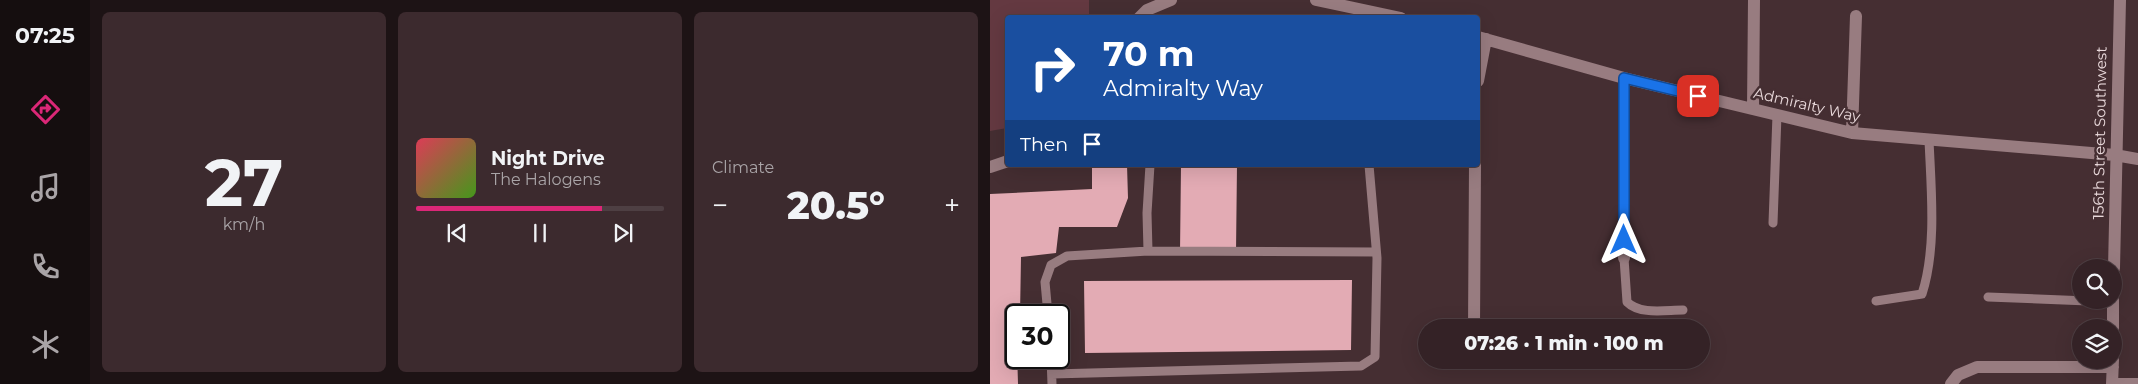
<!DOCTYPE html>
<meta charset="utf-8">
<style>
:root{--surface:#342226;--page:#3c2a2e;--text:#f1f3f6;--muted:#a9a4a7;--line:#4e3f43;--accent:#db2777}
body{margin:0;font-family:Montserrat,sans-serif;background:var(--page);color:var(--text);height:100vh;display:flex;flex-direction:column;font-size:19px;white-space:nowrap}
*{box-sizing:border-box;margin:0}
p{font-size:16px;color:var(--muted)}
.icon{flex:none;width:28px;height:28px;fill:none;stroke:currentColor;stroke-width:2;stroke-linecap:round;stroke-linejoin:round}
.map{position:relative;flex:1;overflow:hidden}
.details{display:flex;flex-direction:column;gap:12px;padding:12px;background:#1d1315;width:900px}
.details>*{flex:none}
.banner{position:absolute;left:15px;top:15px;width:475px;height:152px;border-radius:5px;box-shadow:0 5px 20px #0002,0 0 0 1px var(--line);background:#1a4fa0;color:#fff;overflow:hidden}
.tools{position:absolute;left:1082px;top:259px;display:grid;gap:10px}
.tools a{display:grid;place-items:center;width:50px;height:50px;border-radius:50%;background:var(--surface);box-shadow:0 5px 20px #0002,0 0 0 1px var(--line);font-size:25px}
.speed{position:absolute;left:15px;top:304px;display:flex;gap:10px;font-size:25px;font-weight:700;text-align:center}
.speed>*{display:grid;place-content:center;width:65px;height:65px;border-radius:50%;background:var(--surface);box-shadow:0 5px 20px #0002,0 0 0 1px var(--line);line-height:1}
.speed .limit{border:2px solid #111;border-radius:8px;background:#fff;color:#111}
.pin{position:absolute;display:grid;place-items:center;width:42px;height:42px;color:#fff;margin:-21px;border-radius:10px;box-shadow:0 2px 8px #0006}
.me{position:absolute;width:55px;margin:-28px;rotate:0deg;stroke-linejoin:round;filter:drop-shadow(0 0 4px #0008)}
.turn{display:flex;align-items:center;gap:18px;height:105px;padding:0 15px;font-size:22px}
.turn .icon{width:65px;height:65px;stroke-width:2.5}
.turn b{display:block;font-size:35px;line-height:42px}
.then{display:flex;align-items:center;height:48px;padding:0 15px;background:#0003;gap:10px;font-size:19px}
.big{font-size:38px;font-weight:800;line-height:1.1}
.details .tile{flex:1;display:flex;flex-direction:column;justify-content:center;gap:8px;min-width:0;padding:0 18px;border-radius:8px;background:var(--page)}
.details .dial{align-items:center;gap:0}
.dial b{font-size:65px;line-height:1}
.song{display:flex;align-items:center;gap:15px}
.cover{width:60px;height:60px;border-radius:8px;background:linear-gradient(135deg,hsl(350 70% 55%),hsl(100 70% 35%))}
.played{height:5px;border-radius:2px;background:linear-gradient(90deg,var(--accent) 75%,var(--line) 75%)}
.keys{display:flex;justify-content:space-around;direction:ltr}
.heat{display:flex;justify-content:space-between;align-items:center;font-size:28px;direction:ltr}
.details .tiles{flex:1;display:grid;gap:12px;grid-template-columns:repeat(3,1fr)}
.trip{position:absolute;left:428px;top:319px;width:292px;height:50px;border-radius:25px;background:var(--surface);box-shadow:0 5px 20px #0002,0 0 0 1px var(--line);font-weight:800;line-height:50px;text-align:center}
main{display:flex;flex:1;min-height:0}
.dock{display:flex;flex-direction:column;width:90px;justify-content:space-around;align-items:center;background:#150e0f;color:var(--muted)}
.dock .icon{width:35px;height:35px}
.dock .selected{color:var(--accent)}
.dock b{font-size:22px;color:var(--text)}
.map>svg:first-child{display:block}
</style>
<main>
<nav class="dock">
<b>07:25</b>
<svg class="icon selected" aria-label="directions" viewBox="0 0 24 24"><path d="M12 3l9 9-9 9-9-9zM9 14v-3h6M13 9l2 2-2 2"/></svg>
<svg class="icon" aria-label="music" viewBox="0 0 24 24"><path d="M9 18V5l10-2v13"/><circle cx="6" cy="18" r="3"/><circle cx="16" cy="16" r="3"/></svg>
<svg class="icon" aria-label="phone" viewBox="0 0 24 24"><path d="M5 4h4l2 5-3 2q2 4 5 5l2-3 5 2v4C11 20 4 13 5 4z"/></svg>
<svg class="icon" aria-label="climate" viewBox="0 0 24 24"><path d="M12 3v18M4 7l16 10M4 17L20 7"/></svg>
</nav>
<section class="details">
<div class="tiles">
<div class="tile dial"><b>27</b><p>km/h</p></div>
<div class="tile">
<div class="song"><i class="cover"></i><div><b>Night Drive</b><p>The Halogens</p></div></div>
<div class="played"></div>
<div class="keys"><svg class="icon" aria-label="previous" viewBox="0 0 24 24"><path d="M18 5L8 12l10 7zM5 5v14"/></svg><svg class="icon" aria-label="pause" viewBox="0 0 24 24"><path d="M8 5v14M16 5v14"/></svg><svg class="icon" aria-label="next" viewBox="0 0 24 24"><path d="M6 5l10 7-10 7zM19 5v14"/></svg></div>
</div>
<div class="tile"><p>Climate</p>
<div class="heat"><a>−</a><b class="big">20.5°</b><a>+</a></div>
</div>
</div>
</section>
<div class="map">
<svg width="1148" height="384" viewBox="0 0 1148 384">
<rect width="100%" height="100%" fill="#452e32"/>
<path fill="#643941" d="M0 0H99V17L18 18 17 128 0 131Z"/>
<path fill="#e3abb4" d="M102 165H137L138 198 127 227H69L66 253 31 257 30 315H26L28 384H0V194L102 189Z
M191 165H247L246 252H190Z
M362 280 361 350 95 353 94 281Z"/>
<g fill="none" stroke-linecap="round" stroke-linejoin="round">
<path stroke="#987c80" stroke-width="9" d="M783 223 787 115
M158 251 386 252
M634 258 637 302C650 315 675 310 693 310
M998 297 1123 302
M886 301 932 294C947 248 941 188 939 140
M58 315 55 282 61 265 77 256 158 251 157 213 160 165
M61 358 62 384
M62 374 371 366 385 357 387 258 379 165"/>
<path stroke="#987c80" stroke-width="12" d="M326 0 411 18
M149 18 157 10 181 0
M488 37 634 78 862 133 1125 155 1148 159
M488 81 496 39
M763 109 764 0
M862 133 866 16
M0 167 18 161
M634 258V78
M1124 268 1130 0
M484 328 485 165
M1123 328V300
M1123 360 1122 384H1148
M961 384 968 375 987 367H1123"/>
</g>
<g fill="none" stroke-linecap="round" stroke-linejoin="round">
<defs>
<path id="route" d="M634 240V78L708 96"/>
</defs>
<use href="#route" stroke="#114b97" stroke-width="12"/>
<use href="#route" stroke="#1a73e8" stroke-width="9"/>
</g>
<g text-anchor="middle" stroke-width="5" stroke-linejoin="round" paint-order="stroke">
<g font-size="15" fill="#e9d9db" stroke="#452e32">
<text transform="translate(817 105) rotate(13)" y="5">Admiralty Way</text>
<text transform="translate(1110 133) rotate(-89)" y="5">156th Street Southwest</text>
</g>
</g>
</svg>
<div class="tools">
<a><svg class="icon" aria-label="search" viewBox="0 0 24 24"><circle cx="10" cy="10" r="6"/><path d="M15 15l6 6"/></svg></a>
<a><svg class="icon" aria-label="layers" viewBox="0 0 24 24"><path d="M12 4l9 5-9 5-9-5zM3 14l9 5 9-5"/></svg></a>
</div>
<div class="speed"><div class="limit">30</div></div>
<div class="pin" style="left:708px;top:96px;background:#d93025"><svg class="icon" aria-label="arrive" viewBox="0 0 24 24"><path d="M6 21V4h12l-3 4 3 4H6"/></svg></div>
<svg class="me" style="left:634px;top:240px" viewBox="-20 -20 40 40"><path d="M0-17L14 15 0 8-14 15z" fill="#1a73e8" stroke="#fff" stroke-width="4"/></svg>
<div class="trip">07:26 · 1 min · 100 m</div>
<div class="banner">
<div class="turn"><svg class="icon" aria-label="right" viewBox="0 0 24 24"><path d="M7 20v-9h11M14 6l5 5-5 5"/></svg><div><b>70 m</b>Admiralty Way</div></div>
<div class="then">Then<svg class="icon" aria-label="arrive" viewBox="0 0 24 24"><path d="M6 21V4h12l-3 4 3 4H6"/></svg></div>
</div>
</div>
</main>
